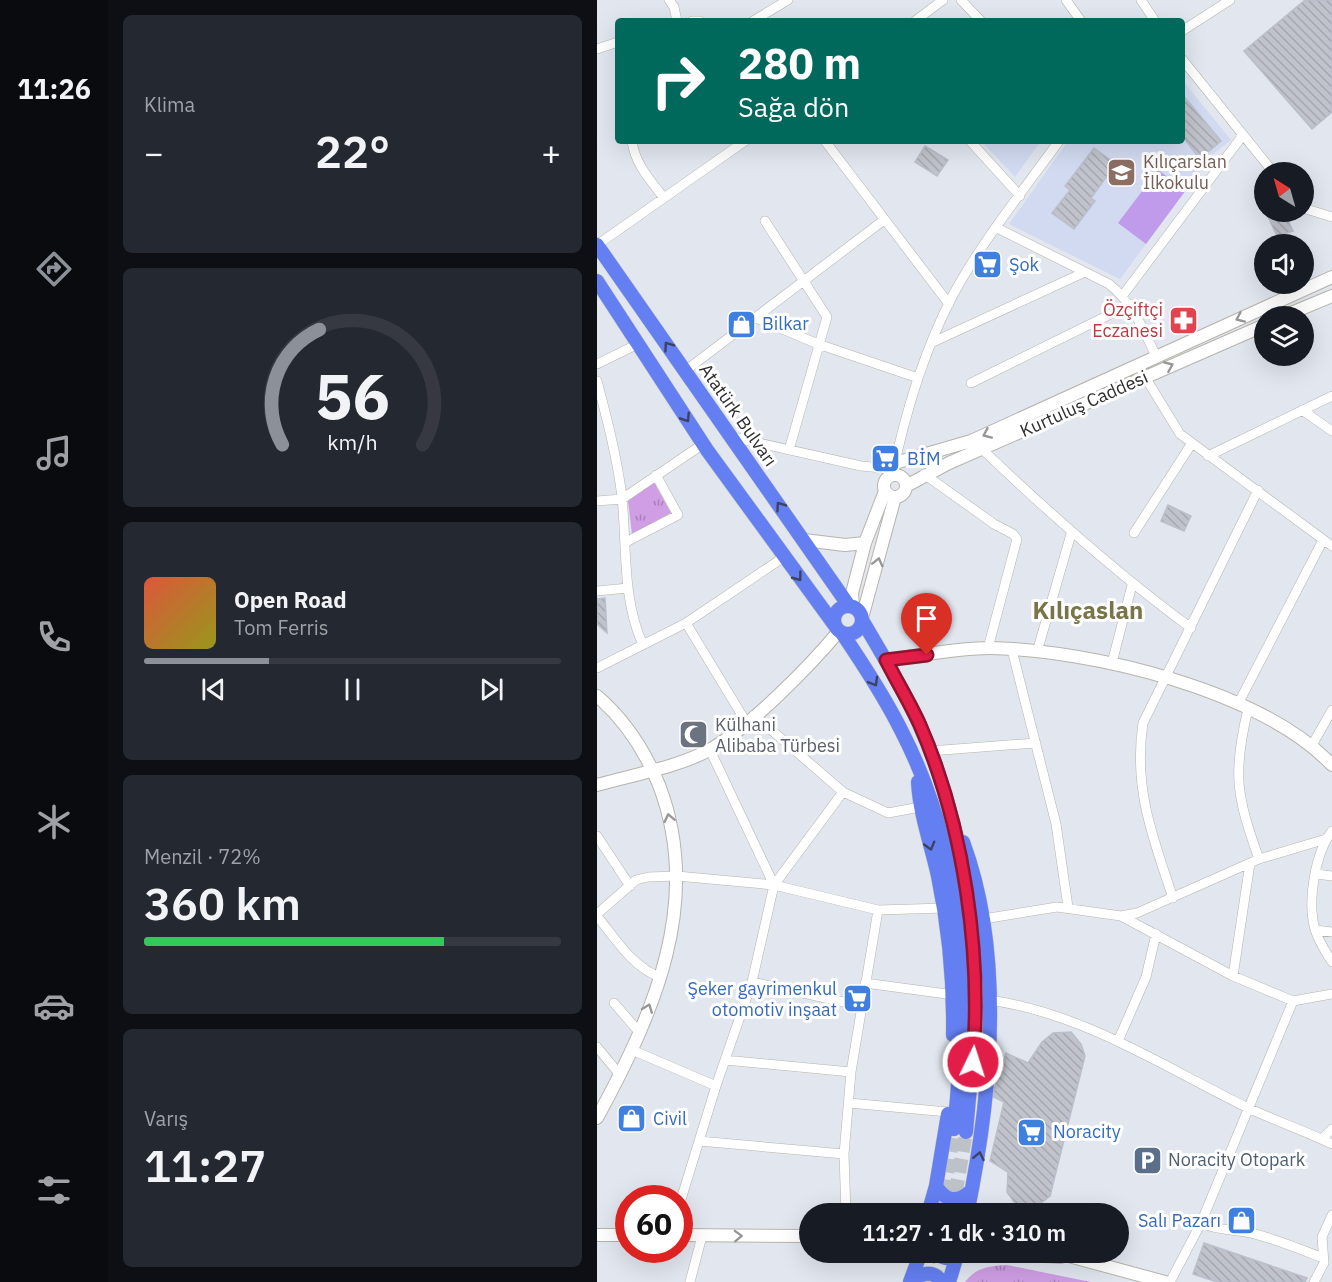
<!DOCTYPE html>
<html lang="tr">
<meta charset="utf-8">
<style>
:root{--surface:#171b24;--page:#242831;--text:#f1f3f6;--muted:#9ea1a6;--line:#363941;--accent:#8c9099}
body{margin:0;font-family:"IBM Plex Sans",sans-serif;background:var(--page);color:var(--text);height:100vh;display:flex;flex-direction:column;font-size:22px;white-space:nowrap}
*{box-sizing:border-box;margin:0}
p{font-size:20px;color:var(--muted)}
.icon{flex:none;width:33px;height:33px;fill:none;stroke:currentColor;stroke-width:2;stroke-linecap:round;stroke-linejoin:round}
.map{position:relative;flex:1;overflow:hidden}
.sheet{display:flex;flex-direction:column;gap:15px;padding:15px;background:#0d0f14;width:489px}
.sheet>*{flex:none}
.banner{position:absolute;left:18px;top:18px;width:570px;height:126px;border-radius:6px;box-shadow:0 6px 24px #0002;background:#00695c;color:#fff;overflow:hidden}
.needle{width:39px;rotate:323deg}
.fabs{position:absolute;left:657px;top:162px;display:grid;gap:12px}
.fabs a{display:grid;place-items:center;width:60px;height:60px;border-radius:50%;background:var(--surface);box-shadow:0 6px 24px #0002;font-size:30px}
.speed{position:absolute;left:18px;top:1185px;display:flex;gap:12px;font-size:30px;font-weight:700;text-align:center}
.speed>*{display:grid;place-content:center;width:78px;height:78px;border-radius:50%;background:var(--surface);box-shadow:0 6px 24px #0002;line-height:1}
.speed .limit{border:9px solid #d22;background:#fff;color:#111}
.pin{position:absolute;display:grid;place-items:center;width:51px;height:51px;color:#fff;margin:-62px -26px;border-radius:50% 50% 50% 0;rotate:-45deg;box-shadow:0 0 6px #0007}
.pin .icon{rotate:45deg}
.me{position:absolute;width:66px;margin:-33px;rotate:4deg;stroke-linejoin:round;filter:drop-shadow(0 0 4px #0008)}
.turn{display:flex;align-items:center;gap:21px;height:126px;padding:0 24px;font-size:27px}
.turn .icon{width:78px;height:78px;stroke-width:2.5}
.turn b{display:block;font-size:42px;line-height:51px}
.big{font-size:45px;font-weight:600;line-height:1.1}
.sheet .tile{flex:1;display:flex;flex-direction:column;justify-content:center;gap:9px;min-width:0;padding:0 21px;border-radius:9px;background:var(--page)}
.sheet .dial{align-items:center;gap:0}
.dial svg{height:156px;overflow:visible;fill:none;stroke:var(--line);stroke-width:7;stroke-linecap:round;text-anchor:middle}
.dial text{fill:var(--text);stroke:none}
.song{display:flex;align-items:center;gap:18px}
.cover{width:72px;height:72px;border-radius:9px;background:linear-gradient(135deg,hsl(10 70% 55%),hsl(60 70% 35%))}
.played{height:6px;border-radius:3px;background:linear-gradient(90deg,var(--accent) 30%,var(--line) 30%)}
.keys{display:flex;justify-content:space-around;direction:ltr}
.heat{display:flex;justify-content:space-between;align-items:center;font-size:33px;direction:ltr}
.charge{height:9px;border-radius:4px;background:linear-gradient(90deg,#34c759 72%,var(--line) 0)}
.trip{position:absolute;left:202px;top:1203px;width:330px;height:60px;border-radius:30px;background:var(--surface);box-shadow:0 6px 24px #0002;font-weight:600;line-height:60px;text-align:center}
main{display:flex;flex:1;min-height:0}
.tabs{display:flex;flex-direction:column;width:108px;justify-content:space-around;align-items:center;background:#090b0e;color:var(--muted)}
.tabs .icon{width:42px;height:42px}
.tabs .selected{color:var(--accent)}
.tabs b{font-size:27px;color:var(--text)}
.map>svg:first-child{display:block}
</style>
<main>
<nav class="tabs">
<b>11:26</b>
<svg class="icon selected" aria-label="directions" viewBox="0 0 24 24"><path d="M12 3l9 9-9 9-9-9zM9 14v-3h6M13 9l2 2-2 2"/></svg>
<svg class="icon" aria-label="music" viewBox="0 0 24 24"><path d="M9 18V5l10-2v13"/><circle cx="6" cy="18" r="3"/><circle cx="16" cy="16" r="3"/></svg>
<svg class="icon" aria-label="phone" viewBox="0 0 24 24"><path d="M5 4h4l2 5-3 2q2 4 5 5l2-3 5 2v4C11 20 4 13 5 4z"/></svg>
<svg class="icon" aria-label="climate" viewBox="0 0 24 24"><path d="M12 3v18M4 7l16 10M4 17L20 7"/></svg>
<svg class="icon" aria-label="car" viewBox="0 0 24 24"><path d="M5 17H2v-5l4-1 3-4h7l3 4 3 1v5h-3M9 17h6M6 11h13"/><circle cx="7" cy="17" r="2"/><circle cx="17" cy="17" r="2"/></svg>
<svg class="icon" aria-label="filters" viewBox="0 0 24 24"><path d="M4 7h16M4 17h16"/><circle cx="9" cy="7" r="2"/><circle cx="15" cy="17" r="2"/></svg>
</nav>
<section class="sheet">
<div class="tile"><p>Klima</p>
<div class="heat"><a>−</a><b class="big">22°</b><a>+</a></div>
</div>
<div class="tile dial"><svg viewBox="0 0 100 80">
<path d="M14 69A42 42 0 1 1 86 69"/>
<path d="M14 69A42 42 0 0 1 33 10" stroke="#8c9099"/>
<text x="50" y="56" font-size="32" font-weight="700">56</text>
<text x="50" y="72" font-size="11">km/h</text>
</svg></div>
<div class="tile">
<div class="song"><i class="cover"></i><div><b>Open Road</b><p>Tom Ferris</p></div></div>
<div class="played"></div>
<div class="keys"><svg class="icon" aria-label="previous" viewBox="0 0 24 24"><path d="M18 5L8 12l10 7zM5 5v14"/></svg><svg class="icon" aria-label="pause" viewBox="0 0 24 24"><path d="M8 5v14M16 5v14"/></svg><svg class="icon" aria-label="next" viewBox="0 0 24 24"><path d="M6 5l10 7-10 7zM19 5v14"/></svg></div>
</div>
<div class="tile"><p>Menzil · 72%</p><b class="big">360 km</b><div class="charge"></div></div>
<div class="tile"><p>Varış</p><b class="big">11:27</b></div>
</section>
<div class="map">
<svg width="735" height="1282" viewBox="0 0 735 1282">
<defs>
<pattern id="park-tufts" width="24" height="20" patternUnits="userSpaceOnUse" patternTransform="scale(1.5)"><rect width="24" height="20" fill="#cf9ee5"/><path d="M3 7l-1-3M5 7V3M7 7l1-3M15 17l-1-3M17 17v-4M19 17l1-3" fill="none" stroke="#a881ba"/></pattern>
<pattern id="building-back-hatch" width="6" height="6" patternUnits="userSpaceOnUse" patternTransform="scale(1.5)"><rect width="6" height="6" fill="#c0c3cb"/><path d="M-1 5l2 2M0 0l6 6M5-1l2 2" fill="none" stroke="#a5a8af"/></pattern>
</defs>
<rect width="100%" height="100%" fill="#e1e6ef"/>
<path fill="#d1daf0" d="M585 80 634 140 615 155 523 279 412 224 471 141H585Z
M384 141H444L418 177Z"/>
<path fill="url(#park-tufts)" d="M57 482 74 513 35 534 31 501Z
M410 1265 494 1282H368C379 1267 393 1266 410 1265Z"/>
<path fill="#c09aeb" d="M561 170 589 190 549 244 521 223Z"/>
<path fill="url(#building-back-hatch)" stroke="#babfcb" stroke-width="1.5" d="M708 0H735V112L715 129 647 51Z
M585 94 624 141 603 159 585 136Z
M328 146 351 160 340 176 318 162Z
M497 148 519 164 494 198 498 201 477 229 455 213 473 190 468 186Z
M669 212H687L696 231 680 236Z
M571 505 594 516 587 531 564 521Z
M8 598 10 633 0 624V599Z
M103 722 109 738 91 745 85 731Z
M474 1032 484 1044 488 1056 453 1196 435 1210 420 1206 410 1192 411 1172 393 1161 407 1102 395 1096 409 1053 431 1063 445 1042 456 1033Z
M607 1243 710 1278 708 1282H620L596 1274Z"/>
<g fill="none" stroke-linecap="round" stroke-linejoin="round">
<path stroke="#bdc1c8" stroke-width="14" stroke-dasharray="14 7" stroke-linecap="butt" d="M344 1214 357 1129
M355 1214 369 1132
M325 1282 334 1252
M335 1282 344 1252"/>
<defs>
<path id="street" d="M72 0 77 7 80 21
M364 0 384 21
M469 0 484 21
M544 0 558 21
M95 21H103
M156 21 191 0
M318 21 346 0
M585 31 633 0
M0 49 21 42
M585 59 676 172
M35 141C38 164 53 180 67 198
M228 141 352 304
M373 141 423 196
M706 208 735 217
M168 221 230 317 192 450
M400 228 512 284C536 303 546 329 559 356
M0 245 148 141
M526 295 646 135
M159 318 221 344 321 378
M334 343 488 272
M0 364 41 344
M88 371 287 220
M545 372 583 434 735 546
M0 381C10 419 20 457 25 497 30 547 25 599 46 645
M374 383 534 304
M705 410 735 431
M135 437 264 466 296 469
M385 449C452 513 519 573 594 628
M611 456 735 396
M327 474 397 524 416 534 420 539 391 648
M295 476C308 414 326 352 356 295 385 241 426 191 462 141
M0 501 25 499 106 444
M537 533 595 443
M29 542 81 515 59 475
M0 591 31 588
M89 623 149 722
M415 650 459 824 471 907
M440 652 474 534
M515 663 535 585
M0 668 89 623 187 557
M641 704 726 540
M651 709C635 775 640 797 662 859
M157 715 246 792 291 813 323 807
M714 747 735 710
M113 750 177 885
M333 751 439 743
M735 831C718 853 710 902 718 929 721 941 729 952 735 962
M0 836 33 886
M719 874 735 876
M576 898C556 838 536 788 546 723L661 490
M0 914 39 880 51 877 80 876 177 885 281 910 348 908
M0 916C18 938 35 967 63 977
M524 916 636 976 696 1001 735 994
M386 919 460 907 524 916 540 913 662 859 729 839
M718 930 735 932
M636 976 653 863
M155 982 265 1006
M268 983 357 995
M392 1000C486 1013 567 1067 651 1108 679 1121 708 1131 735 1144
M17 1003 42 1032
M521 1041 549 977 559 934
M0 1047 23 1075
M35 1050 119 1086
M128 1060 254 1072
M252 1103 351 1112
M725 1139 735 1129
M102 1141 247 1154
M82 1206 119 1086 155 982 177 885 246 792
M249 1214 247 1154 254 1072 281 910
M604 1223C621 1231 636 1229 654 1233 679 1239 703 1249 726 1258
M93 1282 105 1236
M573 1282 604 1223 696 1001
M717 1282 727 1263 725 1237 735 1215"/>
<path id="secondary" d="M687 316 735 296
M298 463 374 441 735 277
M287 486a11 11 0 1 1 22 0a11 11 0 1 1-22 0Z
M309 486 352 463 668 325
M207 540 248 545 268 543 288 491
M256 607 255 593 268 543
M265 618 298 497
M289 660C323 656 359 648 393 648 494 650 664 690 735 765
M0 696C28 720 48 751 62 785 107 902 56 1015 0 1118
M0 785C35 775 82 767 114 749 153 727 213 666 242 631
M0 1235H32
M82 1235 213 1236
M382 1252 464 1257
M457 1252 568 1282"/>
<path id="primary" d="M0 245 252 606
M0 281 110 450 239 627
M237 620a14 14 0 1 1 28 0a14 14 0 1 1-28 0Z
M265 620C285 654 306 688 322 724 348 780 370 866 375 927 382 996 375 1064 369 1132
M245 633C266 664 287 696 304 730 369 855 372 991 357 1129
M321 782C323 815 334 844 341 876 352 929 357 981 356 1035
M366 842C408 955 394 1098 370 1214
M339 1186C349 1202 360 1203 374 1191
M331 1214 339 1186 351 1114
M341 1214H351
M331 1252 349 1258 361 1252
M313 1282 324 1252
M314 1282C324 1273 336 1269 345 1282
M352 1282 361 1252"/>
</defs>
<use href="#street" stroke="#b6b4aa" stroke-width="10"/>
<use href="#secondary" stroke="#b6b4aa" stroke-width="14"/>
<use href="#primary" stroke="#c4c4c4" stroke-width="15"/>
<use href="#street" stroke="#fff" stroke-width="9"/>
<use href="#secondary" stroke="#fff" stroke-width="12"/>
<use href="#primary" stroke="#647ff1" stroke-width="14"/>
</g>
<defs><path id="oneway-chevron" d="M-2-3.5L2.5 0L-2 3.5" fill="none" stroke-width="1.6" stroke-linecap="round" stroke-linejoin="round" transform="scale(1.5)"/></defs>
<g stroke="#969696">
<use href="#oneway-chevron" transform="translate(643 318) rotate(156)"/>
<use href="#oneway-chevron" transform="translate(572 366) rotate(-23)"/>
<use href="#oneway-chevron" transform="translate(390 434) rotate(156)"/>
<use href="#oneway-chevron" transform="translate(281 562) rotate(-76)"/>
<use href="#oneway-chevron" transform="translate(72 818) rotate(-102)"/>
<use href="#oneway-chevron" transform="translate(51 1008) rotate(-69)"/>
<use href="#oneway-chevron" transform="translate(141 1236) rotate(-2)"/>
</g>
<g stroke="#3c425f">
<use href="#oneway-chevron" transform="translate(71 346) rotate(-125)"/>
<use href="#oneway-chevron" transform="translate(89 418) rotate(57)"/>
<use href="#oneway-chevron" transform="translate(183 506) rotate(-125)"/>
<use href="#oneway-chevron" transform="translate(201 577) rotate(53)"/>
<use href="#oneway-chevron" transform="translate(277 682) rotate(60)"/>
<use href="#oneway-chevron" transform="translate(333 846) rotate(74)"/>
<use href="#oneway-chevron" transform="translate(382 1156) rotate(-78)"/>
</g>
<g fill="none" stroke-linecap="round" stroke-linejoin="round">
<defs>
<path id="route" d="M330 655 289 660C300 682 313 703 323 725 367 826 385 953 376 1062"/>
</defs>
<use href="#route" stroke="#92132f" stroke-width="15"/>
<use href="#route" stroke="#e11d48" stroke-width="10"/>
</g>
<defs>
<symbol id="school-square" viewBox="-11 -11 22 22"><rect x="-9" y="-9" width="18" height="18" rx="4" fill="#8d6e63" stroke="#fff"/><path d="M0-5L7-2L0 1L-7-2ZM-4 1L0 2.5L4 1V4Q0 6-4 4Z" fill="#fff"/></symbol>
<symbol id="supermarket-square" viewBox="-11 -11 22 22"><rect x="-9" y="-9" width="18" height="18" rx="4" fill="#3f7fe0" stroke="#fff"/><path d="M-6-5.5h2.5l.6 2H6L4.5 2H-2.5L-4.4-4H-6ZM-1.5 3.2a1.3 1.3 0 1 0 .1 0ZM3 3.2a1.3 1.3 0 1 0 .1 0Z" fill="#fff"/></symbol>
<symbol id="pharmacy-square" viewBox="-11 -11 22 22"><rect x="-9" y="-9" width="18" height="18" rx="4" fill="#e0444e" stroke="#fff"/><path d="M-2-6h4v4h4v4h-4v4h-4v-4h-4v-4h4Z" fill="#fff"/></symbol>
<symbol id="shop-square" viewBox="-11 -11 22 22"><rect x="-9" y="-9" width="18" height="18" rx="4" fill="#3f7fe0" stroke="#fff"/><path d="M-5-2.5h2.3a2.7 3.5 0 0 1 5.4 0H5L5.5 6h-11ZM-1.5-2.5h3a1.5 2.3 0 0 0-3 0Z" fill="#fff"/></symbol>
<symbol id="mosque-square" viewBox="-11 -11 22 22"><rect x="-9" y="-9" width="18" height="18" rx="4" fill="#6b7280" stroke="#fff"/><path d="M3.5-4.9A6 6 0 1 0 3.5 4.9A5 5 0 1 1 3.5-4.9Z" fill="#fff"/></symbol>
<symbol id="parking-square" viewBox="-11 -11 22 22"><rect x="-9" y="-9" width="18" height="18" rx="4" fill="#5c6f8a" stroke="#fff"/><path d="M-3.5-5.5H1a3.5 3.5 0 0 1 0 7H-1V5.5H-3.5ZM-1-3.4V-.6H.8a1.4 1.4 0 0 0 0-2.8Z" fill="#fff"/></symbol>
</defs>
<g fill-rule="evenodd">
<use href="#school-square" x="508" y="156" width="33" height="33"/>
<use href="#supermarket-square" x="374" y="248" width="33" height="33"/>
<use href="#pharmacy-square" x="570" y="304" width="33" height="33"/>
<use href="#shop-square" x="128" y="308" width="33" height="33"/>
<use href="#supermarket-square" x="272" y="442" width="33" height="33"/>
<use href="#mosque-square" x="80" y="718" width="33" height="33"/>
<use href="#supermarket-square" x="244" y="982" width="33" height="33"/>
<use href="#shop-square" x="18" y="1102" width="33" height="33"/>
<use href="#supermarket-square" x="418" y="1116" width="33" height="33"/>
<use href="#parking-square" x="534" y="1144" width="33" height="33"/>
<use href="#shop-square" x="628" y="1204" width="33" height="33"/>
</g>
<g text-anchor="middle" stroke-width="6" stroke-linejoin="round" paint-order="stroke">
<g font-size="18" fill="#785e54" stroke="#fff" text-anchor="start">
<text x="546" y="168">Kılıçarslan<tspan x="546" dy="21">İlkokulu</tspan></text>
</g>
<g font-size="18" fill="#366cbe" stroke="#fff" text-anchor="start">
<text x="412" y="271">Şok</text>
<text x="165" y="330">Bilkar</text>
<text x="310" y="465">BİM</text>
<text x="240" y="995" text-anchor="end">Şeker gayrimenkul<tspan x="240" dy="21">otomotiv inşaat</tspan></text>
<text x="56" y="1125">Civil</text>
<text x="456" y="1138">Noracity</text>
<text x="624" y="1227" text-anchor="end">Salı Pazarı</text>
</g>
<g font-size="18" fill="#be3a42" stroke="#fff" text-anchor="end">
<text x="566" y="316">Özçiftçi<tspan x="566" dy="21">Eczanesi</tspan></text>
</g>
<g font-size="18" fill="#2e2e2e" stroke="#fff">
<text transform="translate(487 404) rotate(-24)" y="6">Kurtuluş Caddesi</text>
<text transform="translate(141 415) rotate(55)" y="6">Atatürk Bulvarı</text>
</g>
<g font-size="18" fill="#5b616d" stroke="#fff" text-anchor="start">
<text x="118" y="731">Külhani<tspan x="118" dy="21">Alibaba Türbesi</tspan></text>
</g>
<g font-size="18" fill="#4e5e75" stroke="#fff" text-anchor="start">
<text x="571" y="1166">Noracity Otopark</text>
</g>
<g font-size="24" font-weight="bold" fill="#7a744a" stroke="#fff">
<text x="491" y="619">Kılıçaslan</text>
</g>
</g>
</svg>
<div class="fabs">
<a><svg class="needle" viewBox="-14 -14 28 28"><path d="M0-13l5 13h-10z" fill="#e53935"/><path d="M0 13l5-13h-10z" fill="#9ea1a6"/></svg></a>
<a><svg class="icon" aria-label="sound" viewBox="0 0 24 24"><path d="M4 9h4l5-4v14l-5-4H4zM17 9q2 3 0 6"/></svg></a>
<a><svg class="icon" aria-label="layers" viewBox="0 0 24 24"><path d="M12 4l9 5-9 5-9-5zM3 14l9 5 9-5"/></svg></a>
</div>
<div class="speed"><div class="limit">60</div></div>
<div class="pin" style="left:330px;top:655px;background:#d93025"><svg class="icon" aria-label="arrive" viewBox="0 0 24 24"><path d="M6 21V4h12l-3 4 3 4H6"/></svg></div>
<svg class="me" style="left:376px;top:1062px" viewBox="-20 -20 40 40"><circle r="17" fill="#e11d48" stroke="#fff" stroke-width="3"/><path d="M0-11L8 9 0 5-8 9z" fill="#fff"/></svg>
<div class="trip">11:27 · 1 dk · 310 m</div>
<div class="banner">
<div class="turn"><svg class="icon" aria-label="right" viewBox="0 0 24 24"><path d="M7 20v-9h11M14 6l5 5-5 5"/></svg><div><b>280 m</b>Sağa dön</div></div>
</div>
</div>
</main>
